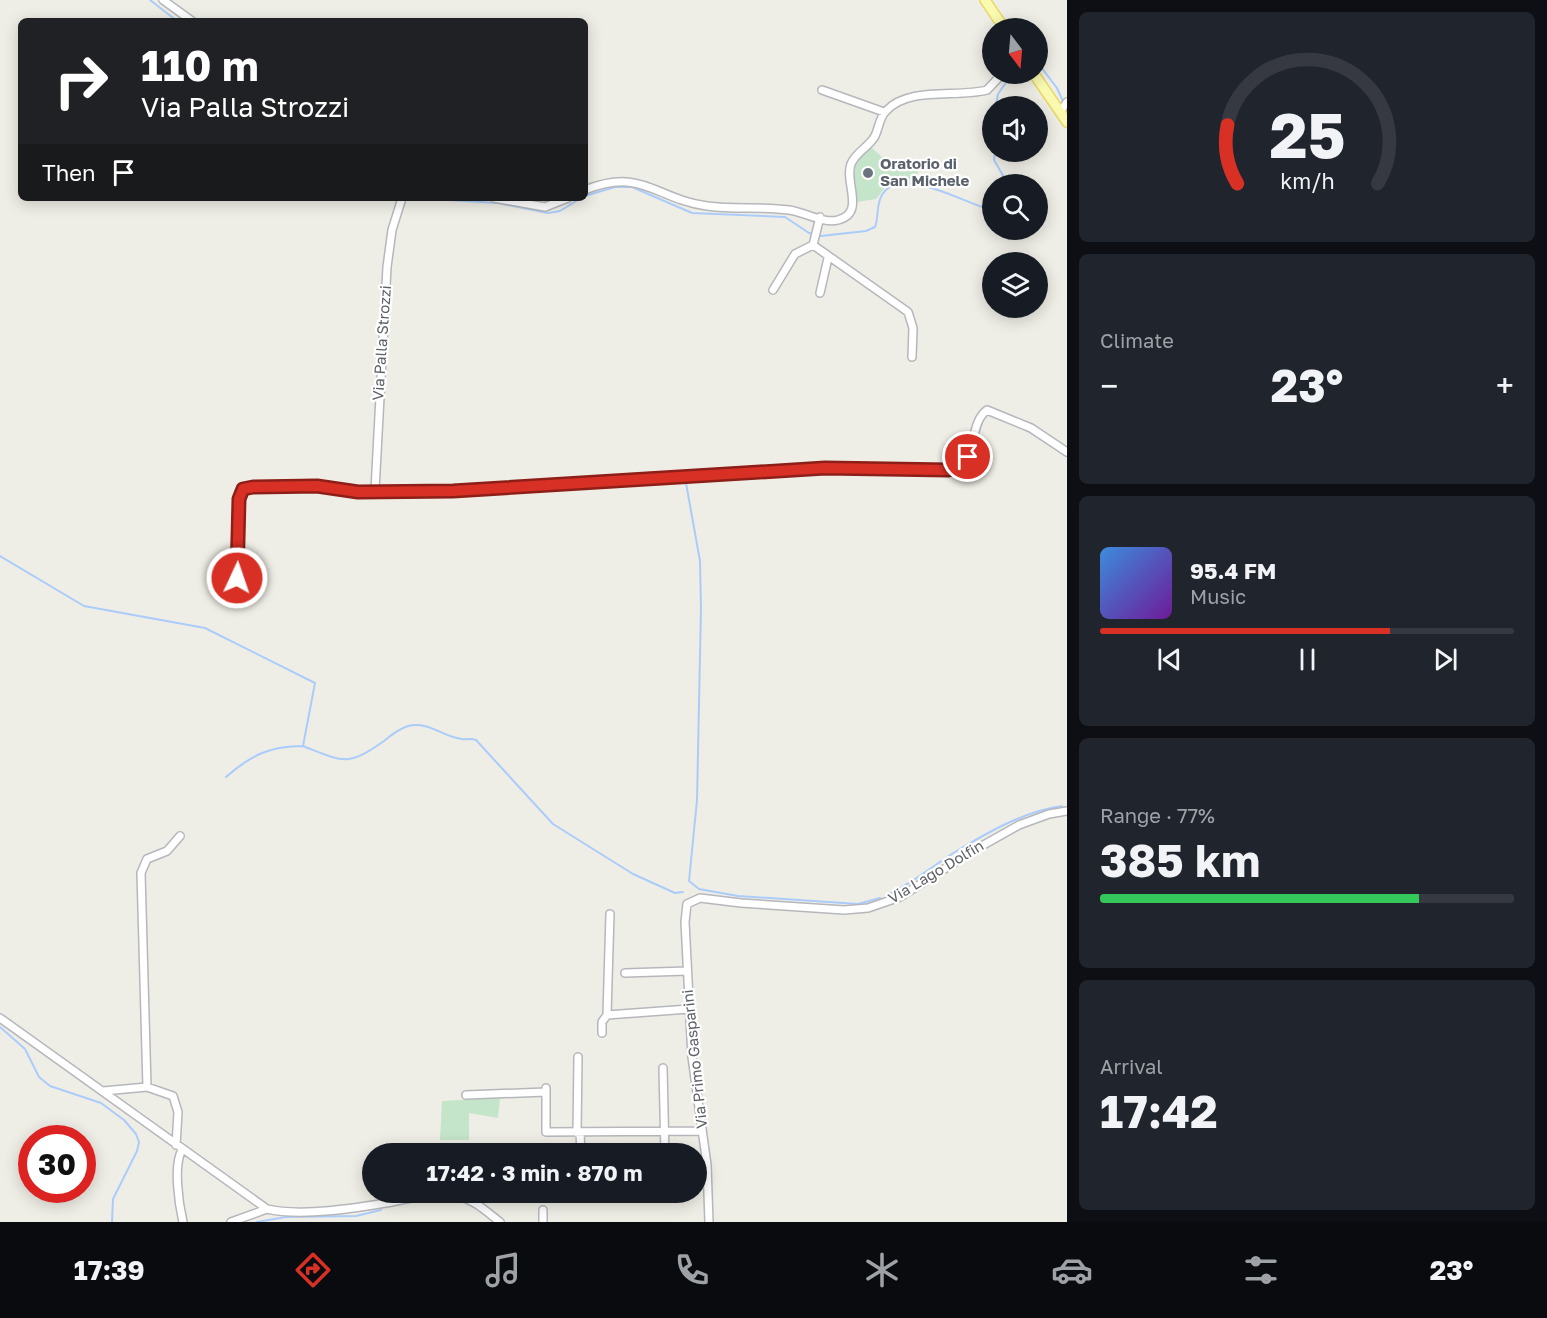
<!DOCTYPE html>
<meta charset="utf-8">
<style>
:root{--surface:#171b24;--page:#20242c;--text:#f1f3f6;--muted:#9ea1a6;--line:#363941;--accent:#d93025}
body{margin:0;font-family:"Golos Text",sans-serif;background:var(--page);color:var(--text);height:100vh;display:flex;flex-direction:column;font-size:22px;white-space:nowrap}
*{box-sizing:border-box;margin:0}
p{font-size:20px;color:var(--muted)}
.icon{flex:none;width:33px;height:33px;fill:none;stroke:currentColor;stroke-width:2;stroke-linecap:round;stroke-linejoin:round}
.map{position:relative;flex:1;overflow:hidden}
.details{display:flex;flex-direction:column;gap:12px;padding:12px;background:#0d0f14;width:480px}
.details>*{flex:none}
.guide{position:absolute;left:18px;top:18px;width:570px;height:183px;border-radius:9px;box-shadow:0 3px 15px #0003;background:#202124;color:#fff;overflow:hidden}
.needle{width:39px;rotate:164deg}
.tools{position:absolute;left:982px;top:18px;display:grid;gap:12px}
.tools a{display:grid;place-items:center;width:66px;height:66px;border-radius:50%;background:var(--surface);box-shadow:0 3px 15px #0003;font-size:30px}
.speed{position:absolute;left:18px;top:1125px;display:flex;gap:12px;font-size:30px;font-weight:700;text-align:center}
.speed>*{display:grid;place-content:center;width:78px;height:78px;border-radius:50%;background:var(--surface);box-shadow:0 3px 15px #0003;line-height:1}
.speed .limit{border:9px solid #d22;background:#fff;color:#111}
.pin{position:absolute;display:grid;place-items:center;width:51px;height:51px;color:#fff;margin:-26px;border:3px solid #fff;border-radius:50%;box-shadow:0 2px 6px #0007}
.me{position:absolute;width:66px;margin:-33px;rotate:3deg;stroke-linejoin:round;filter:drop-shadow(0 0 4px #0008)}
.turn{display:flex;align-items:center;gap:21px;height:126px;padding:0 24px;font-size:27px}
.turn .icon{width:78px;height:78px;stroke-width:2.5}
.turn b{display:block;font-size:42px;line-height:51px}
.then{display:flex;align-items:center;height:57px;padding:0 24px;background:#0003;gap:12px;font-size:22px}
.big{font-size:45px;font-weight:700;line-height:1.1}
.details .widget{flex:1;display:flex;flex-direction:column;justify-content:center;gap:9px;min-width:0;padding:0 21px;border-radius:9px;background:var(--page)}
.details .dial{align-items:center;gap:0}
.dial svg{height:156px;overflow:visible;fill:none;stroke:var(--line);stroke-width:7;stroke-linecap:round;text-anchor:middle}
.dial text{fill:var(--text);stroke:none}
.song{display:flex;align-items:center;gap:18px}
.cover{width:72px;height:72px;border-radius:9px;background:linear-gradient(135deg,hsl(210 70% 55%),hsl(280 70% 35%))}
.played{height:6px;border-radius:3px;background:linear-gradient(90deg,var(--accent) 70%,var(--line) 70%)}
.keys{display:flex;justify-content:space-around;direction:ltr}
.heat{display:flex;justify-content:space-between;align-items:center;font-size:33px;direction:ltr}
.charge{height:9px;border-radius:4px;background:linear-gradient(90deg,#34c759 77%,var(--line) 0)}
.trip{position:absolute;left:362px;top:1143px;width:345px;height:60px;border-radius:30px;background:var(--surface);box-shadow:0 3px 15px #0003;font-weight:700;line-height:60px;text-align:center}
.menu{display:flex;height:96px;justify-content:space-around;align-items:center;background:#090b0e;color:var(--muted)}
.menu .icon{width:42px;height:42px}
.menu .on{color:var(--accent)}
.menu b{font-size:27px;color:var(--text)}
main{display:flex;flex:1;min-height:0}
.map>svg:first-child{display:block}
</style>
<main>
<div class="map">
<svg width="1067" height="1222" viewBox="0 0 1067 1222">
<rect width="100%" height="100%" fill="#efeee6"/>
<path fill="#c4e5c9" d="M871 147 892 166 901 165 903 161 920 160 916 181 887 185 876 199 857 202C852 173 849 168 871 147Z
M500 1098 498 1118 469 1113V1140H440L442 1101Z"/>
<g fill="none" stroke-linecap="round" stroke-linejoin="round">
<path stroke="#abccfa" stroke-width="2" d="M150 0 177 21
M1038 63 1057 88 1067 110
M996 106 998 94 1012 74
M995 152 994 160 1008 184
M585 196 615 187H632L692 213 785 217 809 233 821 236 866 231 875 227C879 217 876 204 882 195 901 163 968 206 993 210
M415 198 498 203 548 213 560 211 581 198
M1026 430 1057 449
M955 471 970 463 983 419
M821 472 690 480 686 483 700 561 701 608 697 800 689 881 699 889 738 896 858 904 880 898
M0 556 84 606 205 628 315 683 303 746C344 762 347 767 384 741 391 735 399 729 408 726 429 721 443 737 462 739 467 740 470 738 476 740L553 824 633 874 675 893 683 892
M226 777C251 755 270 746 303 746
M889 894C915 882 936 863 960 849 992 830 1026 811 1062 806
M0 1027 25 1049 39 1077 50 1086 101 1103 124 1120 136 1134 139 1142 137 1151 113 1199 112 1222
M257 1222 286 1217 356 1216 381 1210"/>
<defs>
<path id="minor" d="M163 0 192 21
M822 90 884 112
M1060 112 1067 102
M585 190C643 167 655 199 707 206 735 210 762 206 789 210 804 212 824 224 838 220 866 213 844 182 851 164 856 152 869 147 875 136 879 128 879 118 886 111 909 86 956 98 987 90L1002 74
M494 198 545 207 568 198
M813 245 908 312 913 328 912 357
M773 290 795 254 813 245 820 217
M820 293 828 258
M375 490 387 267 392 230 402 198
M237 578 239 499 243 489 253 487H317L358 492 453 491 825 468 948 470C981 465 966 426 987 410L1031 428 1067 452
M625 973 687 971
M607 1015 610 914
M607 1015 689 1009
M0 1018 267 1209C301 1217 357 1208 392 1202 413 1198 439 1191 461 1197 476 1201 488 1213 500 1222
M602 1033V1022L607 1015
M663 1068 665 1154
M147 1087 141 873 147 859 167 851 180 836
M546 1088V1132L702 1131
M103 1091 147 1087 173 1096 178 1112 176 1145
M466 1095 546 1092
M577 1133 578 1057
M580 1133 581 1154
M182 1150C173 1165 179 1205 183 1222
M231 1222 267 1209
M543 1222V1210
M709 1222 707 1165 692 1057 685 922 687 904 700 898 741 903 844 910 868 908 900 897 971 852 1019 825 1049 814 1067 811"/>
<path id="major" d="M985 0 1004 28
M1034 74 1067 122"/>
</defs>
<use href="#minor" stroke="#b6b7bc" stroke-width="10"/>
<use href="#major" stroke="#e9d765" stroke-width="12"/>
<use href="#minor" stroke="#fff" stroke-width="7"/>
<use href="#major" stroke="#faf9b0" stroke-width="9"/>
</g>
<g fill="none" stroke-linecap="round" stroke-linejoin="round">
<defs>
<path id="route" d="M237 578 239 499 243 489 253 487 317 486 358 492 453 491 825 468 948 470 960 467 968 457"/>
</defs>
<use href="#route" stroke="#8d1f18" stroke-width="15"/>
<use href="#route" stroke="#d93025" stroke-width="10"/>
</g>
<circle fill="#6b7280" stroke="#fff" stroke-width="2" cx="868" cy="173" r="6"/>
<g text-anchor="middle" stroke-width="4.5" stroke-linejoin="round" paint-order="stroke">
<g font-size="15" font-weight="bold" fill="#5b616d" stroke="#fff" text-anchor="start">
<text x="880" y="169">Oratorio di<tspan x="880" dy="17">San Michele</tspan></text>
</g>
<g font-size="15" fill="#5d6065" stroke="#fff">
<text transform="translate(382 343) rotate(-86)" y="5">Via Palla Strozzi</text>
<text transform="translate(936 872) rotate(-31)" y="5">Via Lago Dolfin</text>
<text transform="translate(695 1059) rotate(-96)" y="5">Via Primo Gasparini</text>
</g>
</g>
</svg>
<div class="tools">
<a><svg class="needle" viewBox="-14 -14 28 28"><path d="M0-13l5 13h-10z" fill="#e53935"/><path d="M0 13l5-13h-10z" fill="#9ea1a6"/></svg></a>
<a><svg class="icon" aria-label="sound" viewBox="0 0 24 24"><path d="M4 9h4l5-4v14l-5-4H4zM17 9q2 3 0 6"/></svg></a>
<a><svg class="icon" aria-label="search" viewBox="0 0 24 24"><circle cx="10" cy="10" r="6"/><path d="M15 15l6 6"/></svg></a>
<a><svg class="icon" aria-label="layers" viewBox="0 0 24 24"><path d="M12 4l9 5-9 5-9-5zM3 14l9 5 9-5"/></svg></a>
</div>
<div class="speed"><div class="limit">30</div></div>
<div class="pin" style="left:968px;top:457px;background:#d93025"><svg class="icon" aria-label="arrive" viewBox="0 0 24 24"><path d="M6 21V4h12l-3 4 3 4H6"/></svg></div>
<svg class="me" style="left:237px;top:578px" viewBox="-20 -20 40 40"><circle r="17" fill="#d93025" stroke="#fff" stroke-width="3"/><path d="M0-11L8 9 0 5-8 9z" fill="#fff"/></svg>
<div class="trip">17:42 · 3 min · 870 m</div>
<div class="guide">
<div class="turn"><svg class="icon" aria-label="right" viewBox="0 0 24 24"><path d="M7 20v-9h11M14 6l5 5-5 5"/></svg><div><b>110 m</b>Via Palla Strozzi</div></div>
<div class="then">Then<svg class="icon" aria-label="arrive" viewBox="0 0 24 24"><path d="M6 21V4h12l-3 4 3 4H6"/></svg></div>
</div>
</div>
<section class="details">
<div class="widget dial"><svg viewBox="0 0 100 80">
<path d="M14 69A42 42 0 1 1 86 69"/>
<path d="M14 69A42 42 0 0 1 9 39" stroke="#d93025"/>
<text x="50" y="56" font-size="32" font-weight="700">25</text>
<text x="50" y="72" font-size="11">km/h</text>
</svg></div>
<div class="widget"><p>Climate</p>
<div class="heat"><a>−</a><b class="big">23°</b><a>+</a></div>
</div>
<div class="widget">
<div class="song"><i class="cover"></i><div><b>95.4 FM</b><p>Music</p></div></div>
<div class="played"></div>
<div class="keys"><svg class="icon" aria-label="previous" viewBox="0 0 24 24"><path d="M18 5L8 12l10 7zM5 5v14"/></svg><svg class="icon" aria-label="pause" viewBox="0 0 24 24"><path d="M8 5v14M16 5v14"/></svg><svg class="icon" aria-label="next" viewBox="0 0 24 24"><path d="M6 5l10 7-10 7zM19 5v14"/></svg></div>
</div>
<div class="widget"><p>Range · 77%</p><b class="big">385 km</b><div class="charge"></div></div>
<div class="widget"><p>Arrival</p><b class="big">17:42</b></div>
</section>
</main>
<nav class="menu">
<b>17:39</b>
<svg class="icon on" aria-label="directions" viewBox="0 0 24 24"><path d="M12 3l9 9-9 9-9-9zM9 14v-3h6M13 9l2 2-2 2"/></svg>
<svg class="icon" aria-label="music" viewBox="0 0 24 24"><path d="M9 18V5l10-2v13"/><circle cx="6" cy="18" r="3"/><circle cx="16" cy="16" r="3"/></svg>
<svg class="icon" aria-label="phone" viewBox="0 0 24 24"><path d="M5 4h4l2 5-3 2q2 4 5 5l2-3 5 2v4C11 20 4 13 5 4z"/></svg>
<svg class="icon" aria-label="climate" viewBox="0 0 24 24"><path d="M12 3v18M4 7l16 10M4 17L20 7"/></svg>
<svg class="icon" aria-label="car" viewBox="0 0 24 24"><path d="M5 17H2v-5l4-1 3-4h7l3 4 3 1v5h-3M9 17h6M6 11h13"/><circle cx="7" cy="17" r="2"/><circle cx="17" cy="17" r="2"/></svg>
<svg class="icon" aria-label="filters" viewBox="0 0 24 24"><path d="M4 7h16M4 17h16"/><circle cx="9" cy="7" r="2"/><circle cx="15" cy="17" r="2"/></svg>
<b>23°</b>
</nav>
